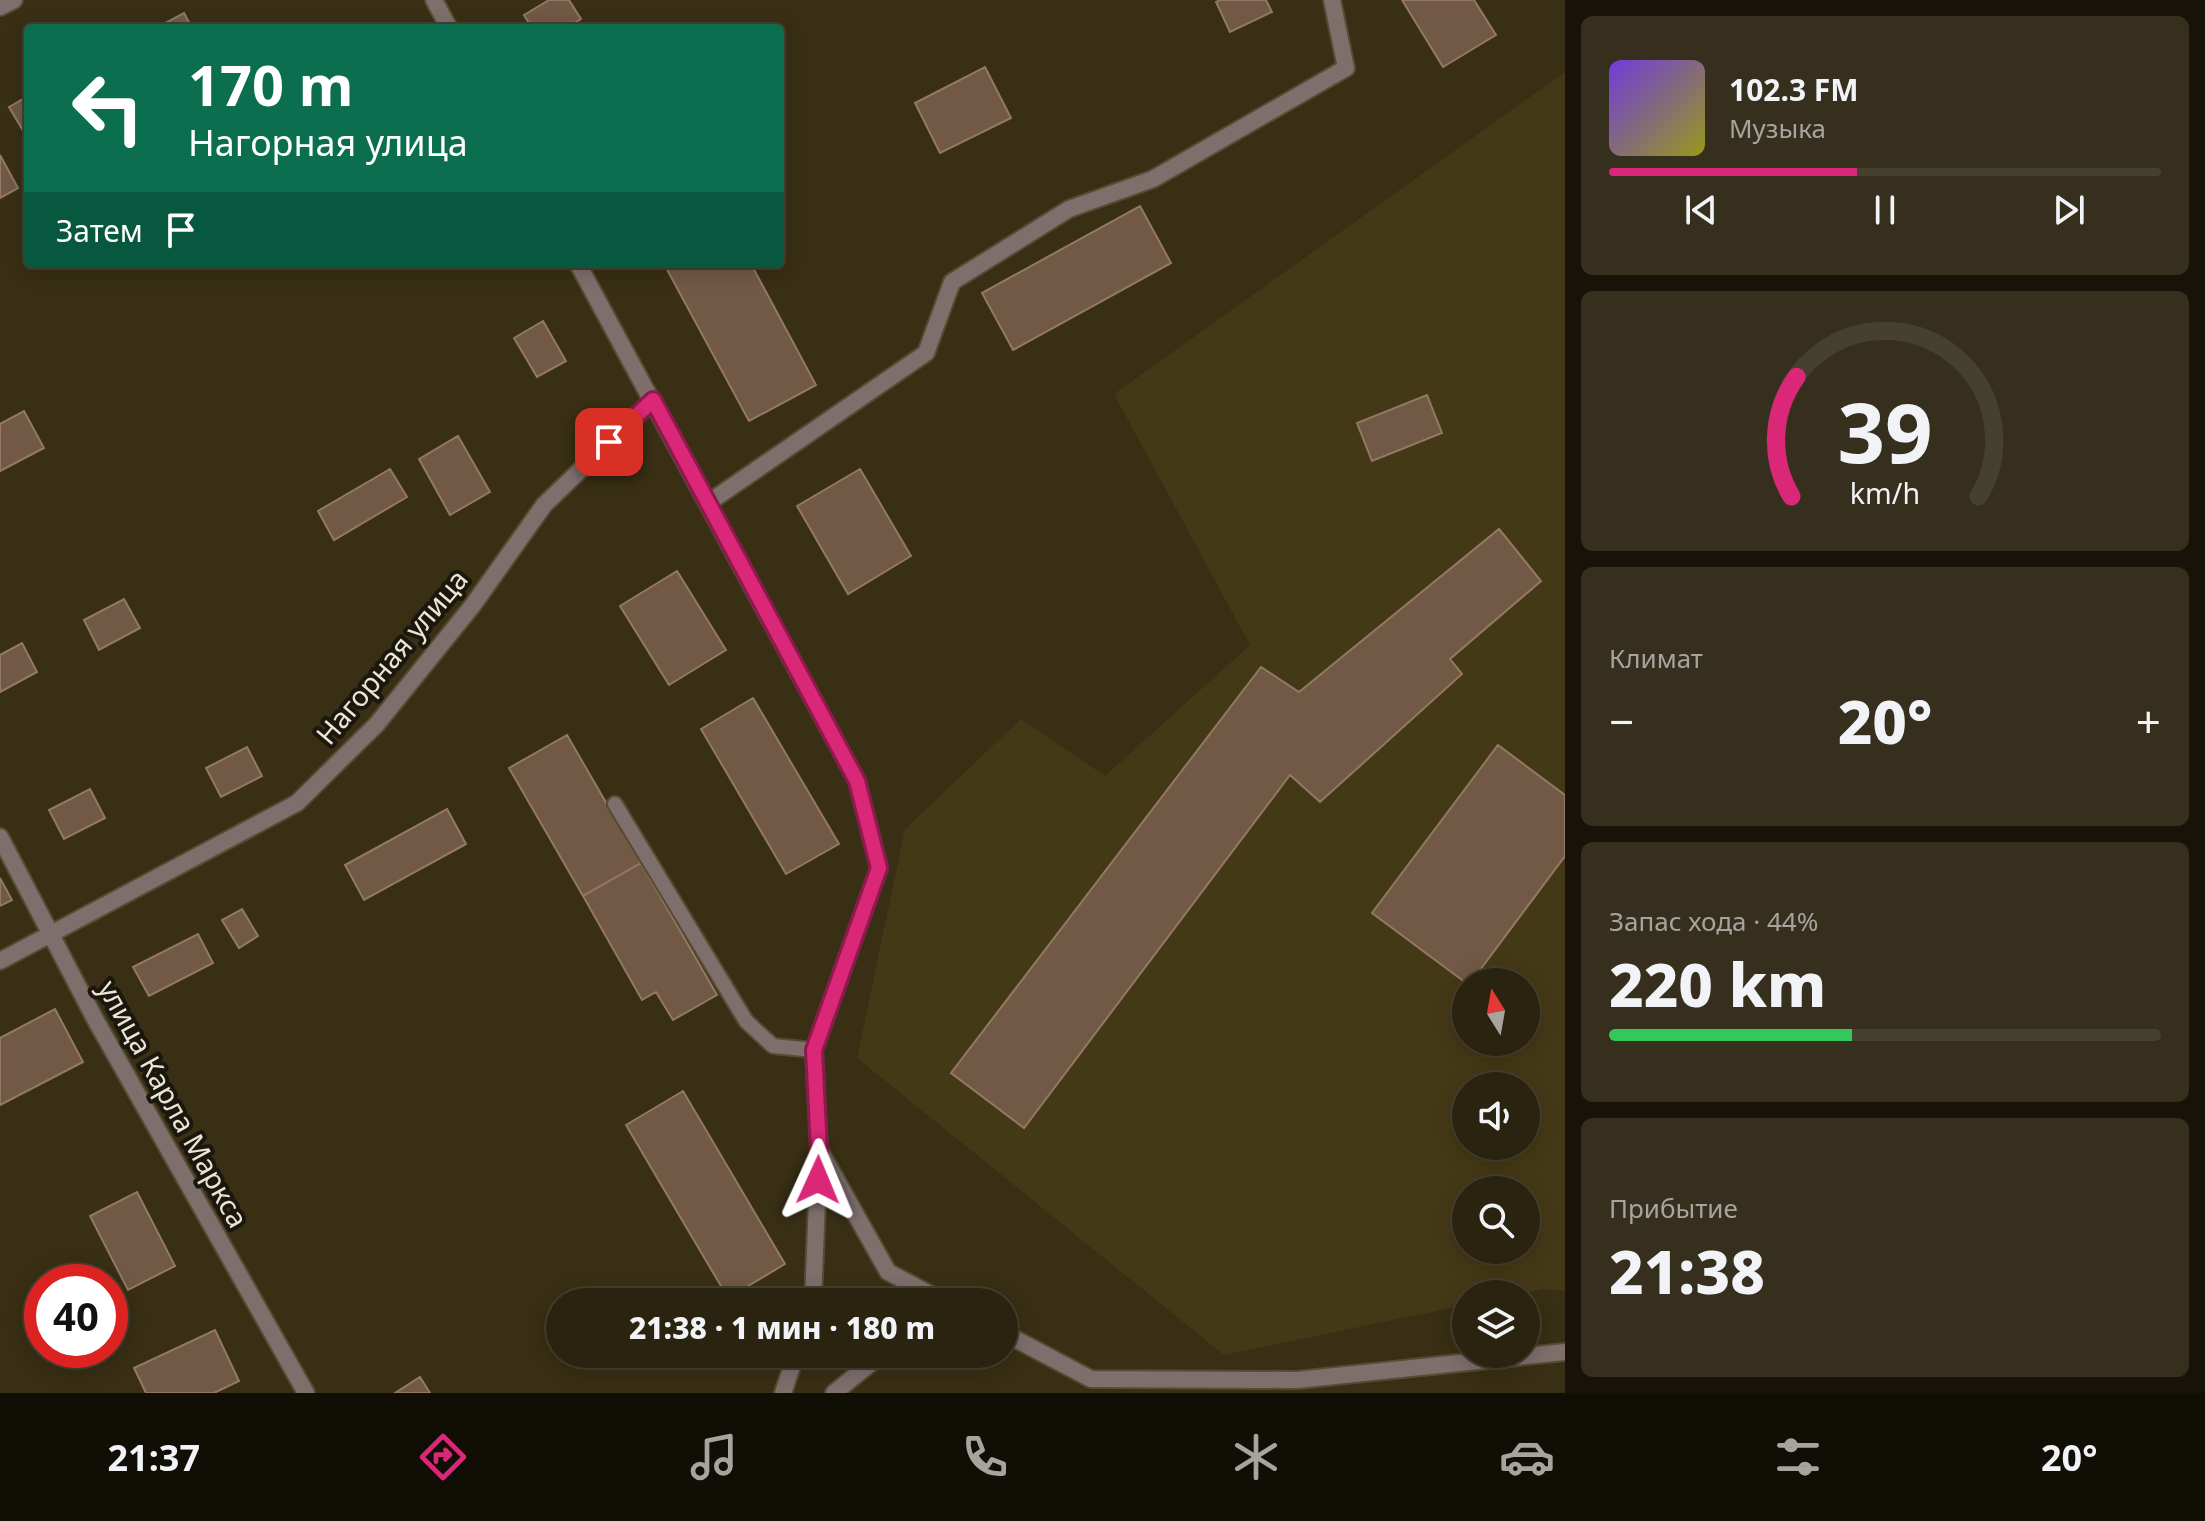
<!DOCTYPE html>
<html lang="ru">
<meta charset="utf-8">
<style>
:root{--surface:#2a230f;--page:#362f1d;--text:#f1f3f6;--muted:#a5a49e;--line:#46402f;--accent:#db2777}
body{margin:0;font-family:"Noto Sans",sans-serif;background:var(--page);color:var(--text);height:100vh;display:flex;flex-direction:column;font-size:30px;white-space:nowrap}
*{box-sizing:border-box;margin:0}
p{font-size:26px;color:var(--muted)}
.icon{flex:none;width:44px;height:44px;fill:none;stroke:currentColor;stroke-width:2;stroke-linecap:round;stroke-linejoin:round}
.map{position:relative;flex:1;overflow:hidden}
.side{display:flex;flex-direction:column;gap:16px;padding:16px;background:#171308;width:640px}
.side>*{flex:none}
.hud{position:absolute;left:24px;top:24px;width:760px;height:244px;border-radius:8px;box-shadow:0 4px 20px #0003,0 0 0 2px var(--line);background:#0b6e4f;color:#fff;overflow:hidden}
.needle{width:52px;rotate:349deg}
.buttons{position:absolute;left:1452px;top:968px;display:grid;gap:16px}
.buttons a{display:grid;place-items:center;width:88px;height:88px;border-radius:50%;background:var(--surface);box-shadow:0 4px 20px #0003,0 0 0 2px var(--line);font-size:40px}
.speed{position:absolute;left:24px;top:1264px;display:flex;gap:16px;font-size:40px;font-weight:700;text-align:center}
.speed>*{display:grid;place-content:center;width:104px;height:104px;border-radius:50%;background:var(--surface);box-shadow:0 4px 20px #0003,0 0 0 2px var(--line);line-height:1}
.speed .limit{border:12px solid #d22;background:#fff;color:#111}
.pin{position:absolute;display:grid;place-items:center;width:68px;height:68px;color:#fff;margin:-34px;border-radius:16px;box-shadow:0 4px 12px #0006}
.me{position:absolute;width:88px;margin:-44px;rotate:1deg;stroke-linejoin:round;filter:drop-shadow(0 0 6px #0008)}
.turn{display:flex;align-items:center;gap:28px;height:168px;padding:0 32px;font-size:36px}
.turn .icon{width:104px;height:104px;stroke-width:2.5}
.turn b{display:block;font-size:56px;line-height:68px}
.then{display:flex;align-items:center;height:76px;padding:0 32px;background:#0003;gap:16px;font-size:30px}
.big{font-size:60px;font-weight:800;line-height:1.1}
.side .card{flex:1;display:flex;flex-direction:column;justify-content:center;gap:12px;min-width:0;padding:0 28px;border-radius:12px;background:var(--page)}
.side .dial{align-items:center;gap:0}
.dial svg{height:208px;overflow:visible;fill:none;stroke:var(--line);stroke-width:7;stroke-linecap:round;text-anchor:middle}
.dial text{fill:var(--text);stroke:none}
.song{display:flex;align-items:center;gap:24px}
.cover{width:96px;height:96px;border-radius:12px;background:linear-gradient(135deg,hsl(260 70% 55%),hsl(60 70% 35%))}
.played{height:8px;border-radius:4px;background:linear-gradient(90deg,var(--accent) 45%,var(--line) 45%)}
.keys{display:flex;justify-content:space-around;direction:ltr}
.heat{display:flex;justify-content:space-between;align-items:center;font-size:44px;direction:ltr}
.charge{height:12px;border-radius:6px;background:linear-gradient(90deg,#34c759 44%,var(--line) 0)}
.trip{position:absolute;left:546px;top:1288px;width:472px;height:80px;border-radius:40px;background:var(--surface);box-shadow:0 4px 20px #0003,0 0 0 2px var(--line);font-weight:800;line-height:80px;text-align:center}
.tabs{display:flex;height:128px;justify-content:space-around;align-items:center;background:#110e06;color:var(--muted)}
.tabs .icon{width:56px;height:56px}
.tabs .selected{color:var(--accent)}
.tabs b{font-size:36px;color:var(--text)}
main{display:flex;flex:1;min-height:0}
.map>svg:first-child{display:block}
</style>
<main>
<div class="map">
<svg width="1565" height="1393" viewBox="0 0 1565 1393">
<rect width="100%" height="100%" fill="#382f14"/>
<path fill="#443916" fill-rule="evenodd" d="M1565 72V1291L1543 1289 1520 1294H1466V1305L1224 1355 857 1058 905 829 1021 719 1105 776 1250 645 1114 394ZM1466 982H1526V1042H1466ZM1466 1086H1526V1146H1466ZM1466 1190H1526V1250H1466Z"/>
<path fill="#725946" stroke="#937965" stroke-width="2" d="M549 0H569L581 19 566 28H532L524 15Z
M1220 0H1266L1272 12 1230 32 1216 2Z
M1402 0H1474L1496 35 1443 67Z
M184 13 192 28H156Z
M985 67 1011 118 940 153 915 103Z
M28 96V139L9 107Z
M0 155 18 188 0 198Z
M1140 206 1171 263 1013 350 982 293Z
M664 264H751L816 385 749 421Z
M543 321 566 361 537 377 514 338Z
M1427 395 1442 433 1372 461 1357 423Z
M24 411 44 448 0 471V424Z
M458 436 490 492 450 515 419 459Z
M390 469 407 497 334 540 318 511Z
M860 469 911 556 848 594 797 506Z
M1499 529 1541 581 1450 659 1462 674 1320 802 1290 775 1024 1128 951 1073 1261 667 1299 692Z
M677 571 726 650 669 685 620 606Z
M124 599 140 628 99 650 84 620Z
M22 643 37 672 0 692V655Z
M753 698 839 844 786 874 701 729Z
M567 735 641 863 583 896 509 768Z
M1498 745 1565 795V856L1471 982 1466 983 1372 913Z
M247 747 262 776 221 797 206 768Z
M90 789 105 818 64 839 49 810Z
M447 809 466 844 364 900 345 865Z
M641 863 717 995 673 1020 656 992 642 1000 583 896Z
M0 878 12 900 0 906Z
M242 909 258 936 239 948 222 920Z
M198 934 213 963 149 996 133 967Z
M55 1009 83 1062 0 1105V1038Z
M683 1091 785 1264 728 1298 626 1125Z
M137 1192 175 1266 128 1290 90 1216Z
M215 1330 239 1381 214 1393H146L134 1368Z
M420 1377 430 1393H395Z"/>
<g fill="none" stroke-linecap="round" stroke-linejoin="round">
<defs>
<path id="service" d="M615 804 746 1021 773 1046 814 1050"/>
<path id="minor" d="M0 7 14 0
M708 503 926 353 952 282 1069 209 1153 179 1346 68 1332 0
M0 837 95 1019 306 1393
M0 961 297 803 377 724 473 605 544 505 653 400
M819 1149 888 1272 945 1302
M1004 1333 1091 1379 1297 1380 1565 1352
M834 1393 882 1354"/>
<path id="tertiary" d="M434 0 449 28
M578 264 857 781 879 868 814 1050 819 1149 813 1302
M783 1393 796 1354"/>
</defs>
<use href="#service" stroke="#554c33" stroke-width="18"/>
<use href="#minor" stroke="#554c33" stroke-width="20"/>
<use href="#tertiary" stroke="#554c33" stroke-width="20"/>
<use href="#service" stroke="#7e6f6d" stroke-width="14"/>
<use href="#minor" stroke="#7e6f6d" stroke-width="16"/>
<use href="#tertiary" stroke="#7e6f6d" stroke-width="16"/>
</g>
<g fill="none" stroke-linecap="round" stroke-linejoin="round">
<defs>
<path id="route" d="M609 442 653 400 857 781 879 868 814 1050 819 1149 818 1180"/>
</defs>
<use href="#route" stroke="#8e194d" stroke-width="20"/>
<use href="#route" stroke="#db2777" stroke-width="14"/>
</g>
<g text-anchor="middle" stroke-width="8" stroke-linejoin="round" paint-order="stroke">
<g font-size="28" fill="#ebe5d6" stroke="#1b170c">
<text transform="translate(392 657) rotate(-50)" y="10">Нагорная улица</text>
<text transform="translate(173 1104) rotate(61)" y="10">улица Карла Маркса</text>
</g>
</g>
</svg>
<div class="buttons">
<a><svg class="needle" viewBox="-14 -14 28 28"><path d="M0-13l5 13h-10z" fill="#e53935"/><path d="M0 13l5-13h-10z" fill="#a5a49e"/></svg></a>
<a><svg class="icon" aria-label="sound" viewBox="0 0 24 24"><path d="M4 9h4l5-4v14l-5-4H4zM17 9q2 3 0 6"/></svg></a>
<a><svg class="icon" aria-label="search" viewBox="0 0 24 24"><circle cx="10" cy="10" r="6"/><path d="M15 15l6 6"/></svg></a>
<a><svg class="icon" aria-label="layers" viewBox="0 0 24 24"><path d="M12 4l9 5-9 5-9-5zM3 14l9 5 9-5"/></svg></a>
</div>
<div class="speed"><div class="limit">40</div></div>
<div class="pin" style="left:609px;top:442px;background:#d93025"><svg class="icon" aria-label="arrive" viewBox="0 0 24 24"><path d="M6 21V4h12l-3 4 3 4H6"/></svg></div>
<svg class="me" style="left:818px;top:1180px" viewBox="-20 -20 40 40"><path d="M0-17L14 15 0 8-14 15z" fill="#db2777" stroke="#fff" stroke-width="4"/></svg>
<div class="trip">21:38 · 1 мин · 180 m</div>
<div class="hud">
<div class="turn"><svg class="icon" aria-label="left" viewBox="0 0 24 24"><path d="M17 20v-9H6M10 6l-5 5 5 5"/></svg><div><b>170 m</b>Нагорная улица</div></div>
<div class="then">Затем<svg class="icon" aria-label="arrive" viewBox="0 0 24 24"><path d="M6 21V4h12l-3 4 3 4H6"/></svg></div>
</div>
</div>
<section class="side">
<div class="card">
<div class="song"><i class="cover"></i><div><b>102.3 FM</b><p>Музыка</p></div></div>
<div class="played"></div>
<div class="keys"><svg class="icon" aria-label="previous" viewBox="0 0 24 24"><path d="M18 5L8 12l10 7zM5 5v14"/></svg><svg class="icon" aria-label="pause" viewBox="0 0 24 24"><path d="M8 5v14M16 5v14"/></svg><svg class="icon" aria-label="next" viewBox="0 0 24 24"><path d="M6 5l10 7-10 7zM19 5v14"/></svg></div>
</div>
<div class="card dial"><svg viewBox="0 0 100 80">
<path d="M14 69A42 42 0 1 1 86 69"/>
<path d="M14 69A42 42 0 0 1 16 23" stroke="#db2777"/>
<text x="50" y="56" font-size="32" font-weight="700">39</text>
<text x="50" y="72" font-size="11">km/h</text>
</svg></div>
<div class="card"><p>Климат</p>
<div class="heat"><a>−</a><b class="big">20°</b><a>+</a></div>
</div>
<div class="card"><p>Запас хода · 44%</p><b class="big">220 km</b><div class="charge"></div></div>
<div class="card"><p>Прибытие</p><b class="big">21:38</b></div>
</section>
</main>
<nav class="tabs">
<b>21:37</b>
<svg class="icon selected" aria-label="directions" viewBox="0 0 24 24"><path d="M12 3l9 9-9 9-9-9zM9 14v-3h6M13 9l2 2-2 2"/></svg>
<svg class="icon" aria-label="music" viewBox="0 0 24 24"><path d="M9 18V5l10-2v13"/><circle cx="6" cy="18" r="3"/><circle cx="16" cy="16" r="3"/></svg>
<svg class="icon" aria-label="phone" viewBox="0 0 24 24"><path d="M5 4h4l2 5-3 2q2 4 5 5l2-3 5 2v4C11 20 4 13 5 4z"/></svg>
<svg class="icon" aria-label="climate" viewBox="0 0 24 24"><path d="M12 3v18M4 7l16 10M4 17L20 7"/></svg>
<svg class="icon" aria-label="car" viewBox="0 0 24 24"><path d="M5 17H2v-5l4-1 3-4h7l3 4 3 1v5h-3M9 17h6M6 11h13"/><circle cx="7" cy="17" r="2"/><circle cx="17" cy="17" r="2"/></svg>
<svg class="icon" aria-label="filters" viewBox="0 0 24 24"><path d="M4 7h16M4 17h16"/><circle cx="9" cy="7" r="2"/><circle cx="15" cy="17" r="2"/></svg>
<b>20°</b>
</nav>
